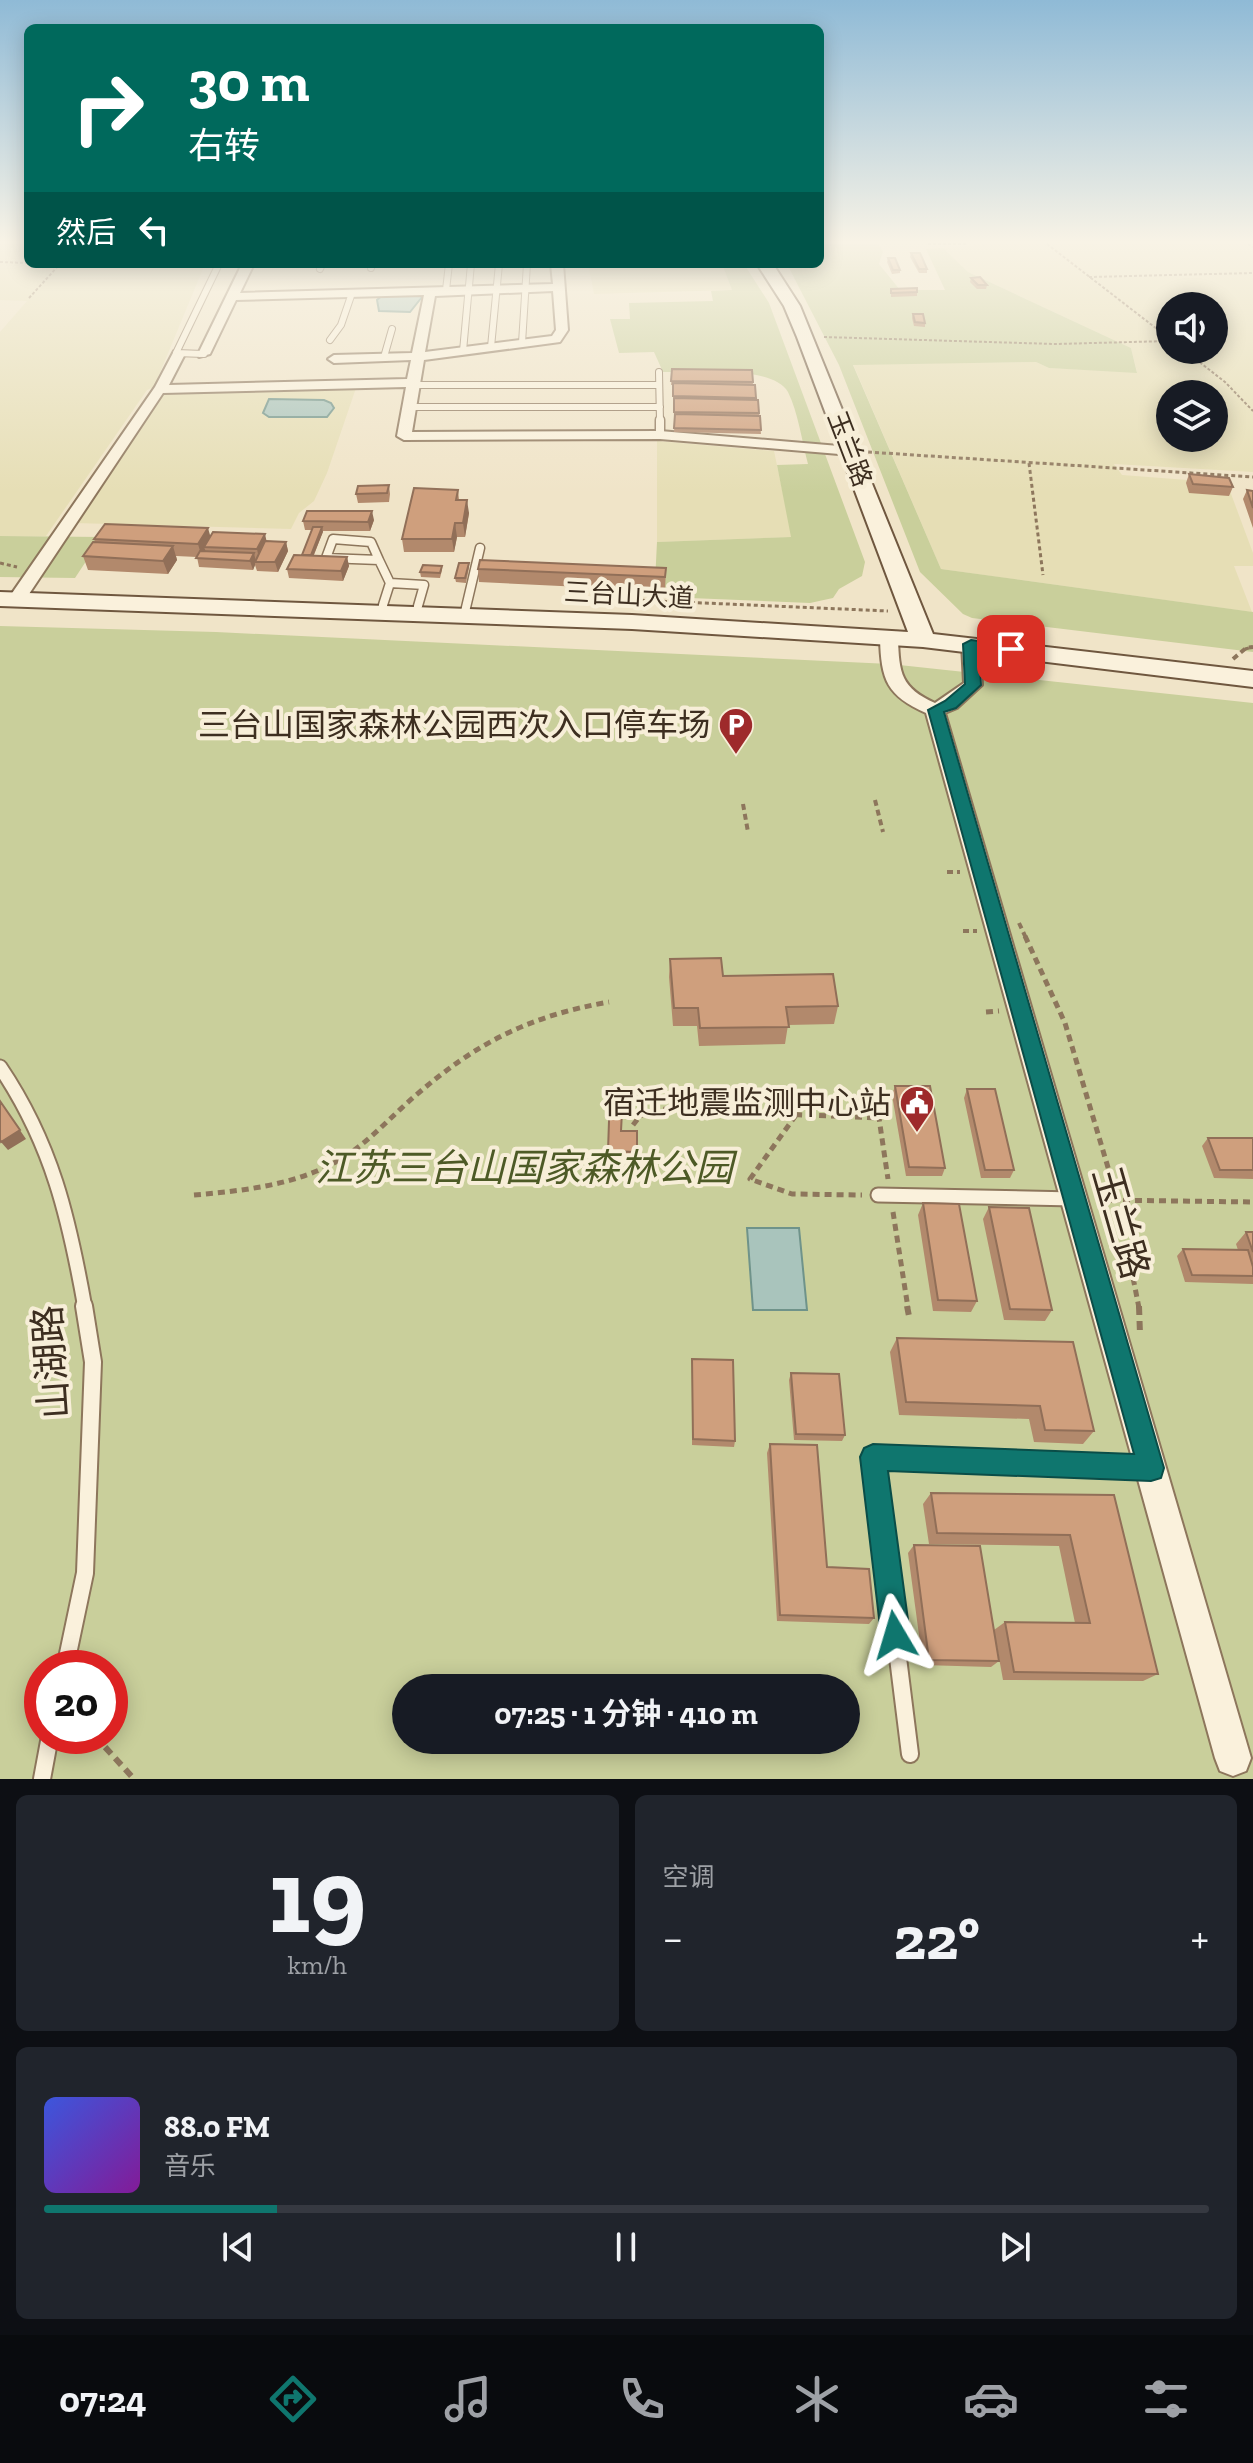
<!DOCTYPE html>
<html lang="zh">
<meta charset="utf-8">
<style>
:root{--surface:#171b24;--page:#20242c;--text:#f1f3f6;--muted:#9ea1a6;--line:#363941;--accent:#0f766e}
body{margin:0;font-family:"Zilla Slab","Noto Sans SC",serif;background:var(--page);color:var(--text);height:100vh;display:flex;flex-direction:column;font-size:30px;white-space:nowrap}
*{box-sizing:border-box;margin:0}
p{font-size:26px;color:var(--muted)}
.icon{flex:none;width:44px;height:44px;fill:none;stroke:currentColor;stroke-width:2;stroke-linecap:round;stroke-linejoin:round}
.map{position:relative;height:1779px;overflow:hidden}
.sheet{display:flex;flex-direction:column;gap:16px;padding:16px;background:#0d0f14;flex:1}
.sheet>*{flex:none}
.hud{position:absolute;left:24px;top:24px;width:800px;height:244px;border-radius:12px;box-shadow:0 4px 20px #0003;background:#00695c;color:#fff;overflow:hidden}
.tools{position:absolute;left:1156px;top:292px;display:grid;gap:16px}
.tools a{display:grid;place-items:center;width:72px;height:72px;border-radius:50%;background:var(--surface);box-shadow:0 4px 20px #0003;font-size:40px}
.speed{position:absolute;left:24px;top:1650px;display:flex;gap:16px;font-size:40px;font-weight:700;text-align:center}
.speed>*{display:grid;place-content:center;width:104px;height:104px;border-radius:50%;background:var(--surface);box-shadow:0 4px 20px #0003;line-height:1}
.speed .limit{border:12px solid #d22;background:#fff;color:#111}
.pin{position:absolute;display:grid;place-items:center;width:68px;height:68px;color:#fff;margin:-34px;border-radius:16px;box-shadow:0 4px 12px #0006}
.me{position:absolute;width:88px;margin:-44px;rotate:353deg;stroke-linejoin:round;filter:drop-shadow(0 0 6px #0008)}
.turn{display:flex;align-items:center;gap:28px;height:168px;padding:0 32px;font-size:36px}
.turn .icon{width:104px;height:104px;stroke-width:2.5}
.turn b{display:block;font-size:56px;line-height:68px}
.then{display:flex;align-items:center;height:76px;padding:0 32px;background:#0003;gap:16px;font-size:30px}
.big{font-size:60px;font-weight:700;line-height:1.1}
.sheet .card{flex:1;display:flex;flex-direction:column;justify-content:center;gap:12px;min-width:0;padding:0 28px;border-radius:12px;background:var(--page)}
.sheet .dial{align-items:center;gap:0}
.dial b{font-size:104px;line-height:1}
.song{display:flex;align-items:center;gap:24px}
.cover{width:96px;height:96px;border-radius:12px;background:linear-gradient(135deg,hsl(230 70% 55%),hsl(290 70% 35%))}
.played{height:8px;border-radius:4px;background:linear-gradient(90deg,var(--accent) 20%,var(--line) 20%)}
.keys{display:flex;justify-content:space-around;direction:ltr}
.heat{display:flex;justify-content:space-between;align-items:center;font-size:44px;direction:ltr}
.sheet .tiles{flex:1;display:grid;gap:16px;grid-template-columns:1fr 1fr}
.card:last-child{grid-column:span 2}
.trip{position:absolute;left:392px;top:1674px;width:468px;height:80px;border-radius:40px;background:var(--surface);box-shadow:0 4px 20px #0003;font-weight:700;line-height:80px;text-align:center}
.menu{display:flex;height:128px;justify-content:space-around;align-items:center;background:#090b0e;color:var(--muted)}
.menu .icon{width:56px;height:56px}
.menu .active{color:var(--accent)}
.menu b{font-size:36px;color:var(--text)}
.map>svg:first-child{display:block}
</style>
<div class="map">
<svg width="1253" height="1779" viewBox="0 0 1253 1779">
<rect width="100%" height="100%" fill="#f0e4c8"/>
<path fill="#e6deb5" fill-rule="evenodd" d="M0 244H28V264H205L154 387 147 390 46 536H0V332L27 301 0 300Z
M990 244H1253V472L1114 464 1122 475 1227 483 1253 553V566H1234L1252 612 941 569 853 364 1036 362 1049 368 1137 372 1131 348 968 272 943 248ZM1170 306H1214V350H1170ZM1170 394H1214V438H1170Z
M588 264H722L732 290 594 294Z
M356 388 327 473 314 501 299 513 291 529 74 523 161 392Z
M657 441 774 451 792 537 657 542Z"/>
<path fill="#c9cf9b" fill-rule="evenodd" d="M820 244H878L883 251 879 264 900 290H945L926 249 943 248 968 272 1131 348 1137 373 1049 368 1036 362 853 365 941 569 1253 612V652L972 618 963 614 920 572 839 365 787 264H820Z
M722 264H744L769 303 865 562 862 576 839 589 833 598 810 603 665 597V591L655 582 657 542 791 537 777 465 808 464C802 442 798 412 788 392 773 365 692 372 663 372L654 352 619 353 610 319H630L629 303 713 301 711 291 732 290Z
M0 536 102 537 75 578 0 577Z
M0 626 216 632 890 664 1253 703V1779H0ZM42 1668H110V1736H42ZM406 1688H846V1740H406Z"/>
<path fill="#a9c4bc" stroke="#6f938a" stroke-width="2" d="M385 293 422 295V297L410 312 379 311 377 300Z
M269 399 324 400 331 403 334 408 327 417H269L263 413Z
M747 1228H799L807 1310H753Z"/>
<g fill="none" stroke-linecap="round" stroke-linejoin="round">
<defs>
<path id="lane-far3" d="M371 268 372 264
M320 269 322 264
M446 290 449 264
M330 340 341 325 352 293
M522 343 527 264
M491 347 499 264
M463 351 471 264
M204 354 176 353 219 264
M384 357 392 329
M659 372 660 422
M412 385H659
M408 407H660"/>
<path id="lane-far2" d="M660 420V435
M333 539 371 542 379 560 326 558Z
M379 560 390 583
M383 605 390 583 424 585 418 606
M464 616 480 548"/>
<path id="lane-far1" d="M0 1067C52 1144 69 1218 85 1308
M878 1195 1074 1199"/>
<path id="lane" d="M65 1668 85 1573 93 1362 84 1306
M910 1754 873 1457 1147 1468
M42 1779 50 1736"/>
<path id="street" d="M242 264H254L240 293 553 284 551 264H563L568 330 560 342 424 360 412 432 660 431 851 447 858 451 851 455 660 439 404 440 397 436 406 387 163 393 23 603H11L8 599 155 387 174 351 185 354 169 385 407 379 411 360 334 363 328 359 334 355 412 353 424 295 236 300 210 354 199 357 198 354ZM553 291 556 330 552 336 425 352 435 296Z
M889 633 898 638C899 673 901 688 935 703L964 683 962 644 965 640H977L980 644 982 685 957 708 945 713 1251 1758 1246 1771 1233 1776 1220 1771 1215 1758 926 713C887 696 881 680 880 638Z"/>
<path id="secondary" d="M757 264H773L800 306 933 634 1253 671V687L923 647 632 629 0 606V592L632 615 908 632 797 337 784 306Z"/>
</defs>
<use href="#lane-far3" stroke="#8d765c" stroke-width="8"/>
<use href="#lane-far2" stroke="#8d765c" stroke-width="11"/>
<use href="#lane-far1" stroke="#8d765c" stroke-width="17"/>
<use href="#lane" stroke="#8d765c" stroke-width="20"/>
<use href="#street" stroke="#8d765c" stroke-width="4"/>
<use href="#secondary" stroke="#6f573f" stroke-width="4"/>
<path stroke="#8d765c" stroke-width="2" stroke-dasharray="3 2" stroke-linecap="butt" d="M928 244H966
M1047 244 1170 339
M1248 244 1253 247
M0 262 28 263
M1089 277 1253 273
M29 298 60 264
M824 337 1055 344 1170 341
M1184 350 1225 382 1253 411"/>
<path stroke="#8d765c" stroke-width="3" stroke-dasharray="4 3" stroke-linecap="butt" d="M868 452 1253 477
M1029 463 1043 575
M0 563 17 567
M586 601 612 599 888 611
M1245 649 1253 647"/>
<path stroke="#8d765c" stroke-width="4" stroke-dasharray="6 4" stroke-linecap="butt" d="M1233 659 1246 648 1253 647
M875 800 883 832
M743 804 748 832
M947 872H960
M1019 923 1026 938
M963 931H977"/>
<path stroke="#8d765c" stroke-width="5" stroke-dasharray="7 5" stroke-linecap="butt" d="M1025 936 1065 1023 1118 1201 1139 1308
M986 1012 999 1011
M875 1091 888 1179
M796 1115 750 1179 792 1194 862 1195
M633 1125 640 1116 657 1109 879 1118
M194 1195C240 1191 288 1186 330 1165 363 1149 387 1120 415 1096 476 1043 529 1016 609 1002
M1099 1200 1253 1202
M893 1212 908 1308"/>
<path stroke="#8d765c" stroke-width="6" stroke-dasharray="9 6" stroke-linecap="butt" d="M907 1306 909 1316
M1139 1306 1140 1334
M95 1736 134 1779"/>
<use href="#lane-far3" stroke="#faf1dc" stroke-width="6"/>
<use href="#lane-far2" stroke="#faf1dc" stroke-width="8"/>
<use href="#lane-far1" stroke="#faf1dc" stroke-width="13"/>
<use href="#lane" stroke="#faf1dc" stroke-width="16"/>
<use href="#street" fill="#faf1dc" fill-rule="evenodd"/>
<use href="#secondary" fill="#faf1dc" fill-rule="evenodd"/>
</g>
<path fill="#b2896c" d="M911 253 927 269V273H919L910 257Z
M888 258 900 270V273L892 274 887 262Z
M971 278 987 285 986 289H977L970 282Z
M917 288V296L891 297V289Z
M913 314 925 323V327L914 326 912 318Z
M672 369 752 370 753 385H755L756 400H758L761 434 674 432 675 416H674L673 385H671Z
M1189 474 1233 487 1229 496 1189 493 1186 483Z
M389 485 390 494 389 502 358 503 356 494Z
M458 490 459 500 469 513 465 537H457L454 552H404L402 539Z
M1247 490 1253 491V528L1243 499Z
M374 520 370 531H323L314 555 347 557 349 566 343 581 289 578 287 569 302 555 312 530H305L303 521Z
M210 536 286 542 288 551 278 572 257 571 255 565 253 570 199 567 197 557 176 556 177 560 168 574 88 570 83 556 95 542 94 539Z
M469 563V568L466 583 456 582 455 578Z
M666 568 665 591 479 582 478 569Z
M442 570 440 578 421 577 420 572Z
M670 959 723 976 838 1006 834 1024 788 1025 785 1044 699 1046 697 1026H673L669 977Z
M895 1086 945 1168 942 1176H906L892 1095Z
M967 1089 1014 1170 1010 1178H981L964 1098Z
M610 1092 622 1131H637V1160H609Z
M1208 1138H1253V1179L1214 1178 1202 1146Z
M923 1203 977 1301 971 1312 933 1311 918 1215Z
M989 1207 1052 1310 1045 1321 1004 1320 983 1219Z
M1246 1232H1253V1284L1185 1282 1177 1256 1183 1249 1238 1250 1236 1244Z
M897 1338 1094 1431 1083 1444 1034 1442 1029 1419 899 1415 890 1352Z
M692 1359 735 1441 734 1447 692 1445Z
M791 1373 845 1435 842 1441 794 1440 789 1380Z
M770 1444 827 1567 874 1618 869 1624 777 1621 767 1453Z
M931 1493 1114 1495 1158 1674 1143 1681 1003 1680 994 1630 1005 1622 1075 1623 1059 1546 929 1544 923 1504Z
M914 1545 999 1661 991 1667 923 1665 908 1553Z"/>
<path fill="#916f58" d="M467 500 469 513 465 537 463 523Z
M372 511 374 520 370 531 368 522Z
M455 523 457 537 454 552 452 539Z
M322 527 323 532 312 559 311 555Z
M208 528 212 542 204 547 206 552 202 558 198 544Z
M265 534 267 543 259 559 257 549Z
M286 542 288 551 278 572 275 562Z
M173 546 177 560 168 574 163 561Z
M254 553 256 562H255V565L253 570 250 561Z
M347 557 349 566 343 581 341 571Z
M0 1101 26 1139 8 1150 1 1142Z"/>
<path fill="#cf9f7d" stroke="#916f58" stroke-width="2" d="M911 253H920L927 269H919Z
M888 258H895L900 270H893Z
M980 277 987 285H978L971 278Z
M917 288V292L891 293V289Z
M913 314H923L925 323 915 322Z
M672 369 752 370 753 382 671 381Z
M673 383 755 385 756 398 673 396Z
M674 398 758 400 759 413 674 412Z
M675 414 760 416 761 430 674 428Z
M1189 474 1229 478 1233 487 1193 484Z
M389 485 387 493 356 494 358 486Z
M414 488 458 490 456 500H467L463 523H455L452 539H402Z
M1247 490 1253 491V508Z
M307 511H372L368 522 303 521Z
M105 524 208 528 198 544 94 539Z
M313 527H322L311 555H302Z
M213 532 265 534 257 549 204 547Z
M265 541 286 542 275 562H255Z
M93 542 173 546 163 561 83 556Z
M200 551 254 553 250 561 196 558Z
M294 555 347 557 341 571 287 569Z
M480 560 666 568 665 577 478 569Z
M459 563H469L465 578H455Z
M423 565 442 566 440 573 420 572Z
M721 958 723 976 833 974 838 1006 786 1007 789 1027 700 1028 698 1008H674L670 959Z
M895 1086H930L945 1168 909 1167Z
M967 1089H995L1014 1170H985Z
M610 1092H623L621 1131H637V1152L608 1151Z
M0 1101 20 1130 1 1142 0 1140Z
M1208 1138H1253V1170H1220Z
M923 1203 959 1204 977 1301 938 1300Z
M989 1207 1029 1208 1052 1310 1010 1309Z
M1246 1232H1253V1252Z
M1183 1249 1248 1250 1253 1267V1276L1192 1275Z
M897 1338 1073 1342 1094 1431 1045 1430 1040 1406 906 1402Z
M692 1359 733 1360 735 1441 693 1439Z
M791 1373 839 1374 845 1435 796 1434Z
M770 1444 817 1445 827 1567 869 1569 874 1618 780 1615Z
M931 1493 1114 1495 1158 1674 1014 1672 1005 1622 1090 1623 1070 1535 937 1533Z
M914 1545 980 1546 999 1661 929 1660Z"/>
<linearGradient id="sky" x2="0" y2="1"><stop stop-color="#8fbad6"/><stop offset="0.49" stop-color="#f8f3e6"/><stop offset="1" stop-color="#f8f3e6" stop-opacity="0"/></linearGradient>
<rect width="1253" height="493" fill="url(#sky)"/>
<path fill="#0f766e" stroke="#0a4d48" stroke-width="2" d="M971 640 1011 645 1019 649 1011 653 979 649 981 685 956 708 944 712 1164 1468 1161 1478 1151 1481 888 1471 910 1635 906 1646 895 1650 885 1646 881 1635 860 1457 864 1448 873 1444 1134 1454 928 710 945 701 965 684 963 644Z"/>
<defs>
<symbol id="parking-pin" viewBox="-11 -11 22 30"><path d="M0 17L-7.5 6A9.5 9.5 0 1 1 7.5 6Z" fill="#9e2a2b" stroke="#f7eed8"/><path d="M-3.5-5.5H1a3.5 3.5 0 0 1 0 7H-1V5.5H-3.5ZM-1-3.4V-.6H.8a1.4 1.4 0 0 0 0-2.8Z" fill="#fff"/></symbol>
<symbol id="civic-pin" viewBox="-11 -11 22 30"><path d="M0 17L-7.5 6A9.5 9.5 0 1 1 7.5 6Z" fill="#9e2a2b" stroke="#f7eed8"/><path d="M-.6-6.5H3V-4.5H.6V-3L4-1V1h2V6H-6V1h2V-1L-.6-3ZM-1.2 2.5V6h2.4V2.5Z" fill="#fff"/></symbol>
</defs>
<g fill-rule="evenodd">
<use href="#parking-pin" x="716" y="705" width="40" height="54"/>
<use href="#civic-pin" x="897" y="1083" width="40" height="54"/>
</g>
<g text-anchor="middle" stroke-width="8" stroke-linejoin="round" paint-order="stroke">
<g font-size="26" fill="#3d2e20" stroke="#f7eed8">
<text transform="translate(850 449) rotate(69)" y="9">玉兰路</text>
<text transform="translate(629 595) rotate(3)" y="9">三台山大道</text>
</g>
<g font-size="32" fill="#3d2e20" stroke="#f7eed8" text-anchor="end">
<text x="710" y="736">三台山国家森林公园西次入口停车场</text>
<text x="891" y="1114">宿迁地震监测中心站</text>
</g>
<g font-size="38" font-style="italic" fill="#4d5a26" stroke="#f7eed8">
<text x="524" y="1181">江苏三台山国家森林公园</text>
</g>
<g font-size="38" fill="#3d2e20" stroke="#f7eed8">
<text transform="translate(1121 1223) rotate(74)" y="13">玉兰路</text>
<text transform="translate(51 1362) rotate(-94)" y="13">山湖路</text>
</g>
</g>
</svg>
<div class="tools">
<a><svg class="icon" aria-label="sound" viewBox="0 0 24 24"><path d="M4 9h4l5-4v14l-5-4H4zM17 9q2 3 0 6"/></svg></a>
<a><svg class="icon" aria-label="layers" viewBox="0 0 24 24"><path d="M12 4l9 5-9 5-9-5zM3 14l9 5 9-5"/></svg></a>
</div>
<div class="speed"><div class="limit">20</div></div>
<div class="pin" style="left:1011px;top:649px;background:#d93025"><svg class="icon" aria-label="arrive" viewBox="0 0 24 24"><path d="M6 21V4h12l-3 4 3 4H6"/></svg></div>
<svg class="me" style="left:895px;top:1635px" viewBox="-20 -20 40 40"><path d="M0-17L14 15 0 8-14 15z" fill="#0f766e" stroke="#fff" stroke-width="4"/></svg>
<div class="trip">07:25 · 1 分钟 · 410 m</div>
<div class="hud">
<div class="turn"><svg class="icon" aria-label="right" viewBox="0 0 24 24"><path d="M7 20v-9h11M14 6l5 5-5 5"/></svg><div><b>30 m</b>右转</div></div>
<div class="then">然后<svg class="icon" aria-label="left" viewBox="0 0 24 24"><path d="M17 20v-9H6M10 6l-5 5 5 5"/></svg></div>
</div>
</div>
<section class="sheet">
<div class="tiles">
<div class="card dial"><b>19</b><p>km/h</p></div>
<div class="card"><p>空调</p>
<div class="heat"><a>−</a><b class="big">22°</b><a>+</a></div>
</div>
<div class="card">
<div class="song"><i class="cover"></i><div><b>88.0 FM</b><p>音乐</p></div></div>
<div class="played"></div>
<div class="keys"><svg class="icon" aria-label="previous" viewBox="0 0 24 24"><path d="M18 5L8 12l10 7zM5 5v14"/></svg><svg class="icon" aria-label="pause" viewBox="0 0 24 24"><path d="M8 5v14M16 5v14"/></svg><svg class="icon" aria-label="next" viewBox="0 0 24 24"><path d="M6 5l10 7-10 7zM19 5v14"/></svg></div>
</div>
</div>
</section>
<nav class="menu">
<b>07:24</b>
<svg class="icon active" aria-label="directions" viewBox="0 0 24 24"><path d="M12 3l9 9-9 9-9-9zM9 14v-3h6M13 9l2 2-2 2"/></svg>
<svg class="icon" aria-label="music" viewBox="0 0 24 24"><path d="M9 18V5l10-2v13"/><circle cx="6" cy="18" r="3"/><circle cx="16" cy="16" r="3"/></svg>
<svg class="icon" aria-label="phone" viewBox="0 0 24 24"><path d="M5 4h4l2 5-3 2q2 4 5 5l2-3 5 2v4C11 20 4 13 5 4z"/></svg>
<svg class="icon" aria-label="climate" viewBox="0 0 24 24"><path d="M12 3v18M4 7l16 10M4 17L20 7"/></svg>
<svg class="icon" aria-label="car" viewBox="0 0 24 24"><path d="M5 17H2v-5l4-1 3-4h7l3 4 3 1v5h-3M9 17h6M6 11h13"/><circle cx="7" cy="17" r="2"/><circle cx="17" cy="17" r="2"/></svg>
<svg class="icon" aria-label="filters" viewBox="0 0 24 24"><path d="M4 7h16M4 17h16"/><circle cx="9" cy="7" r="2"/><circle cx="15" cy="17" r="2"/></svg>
</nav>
